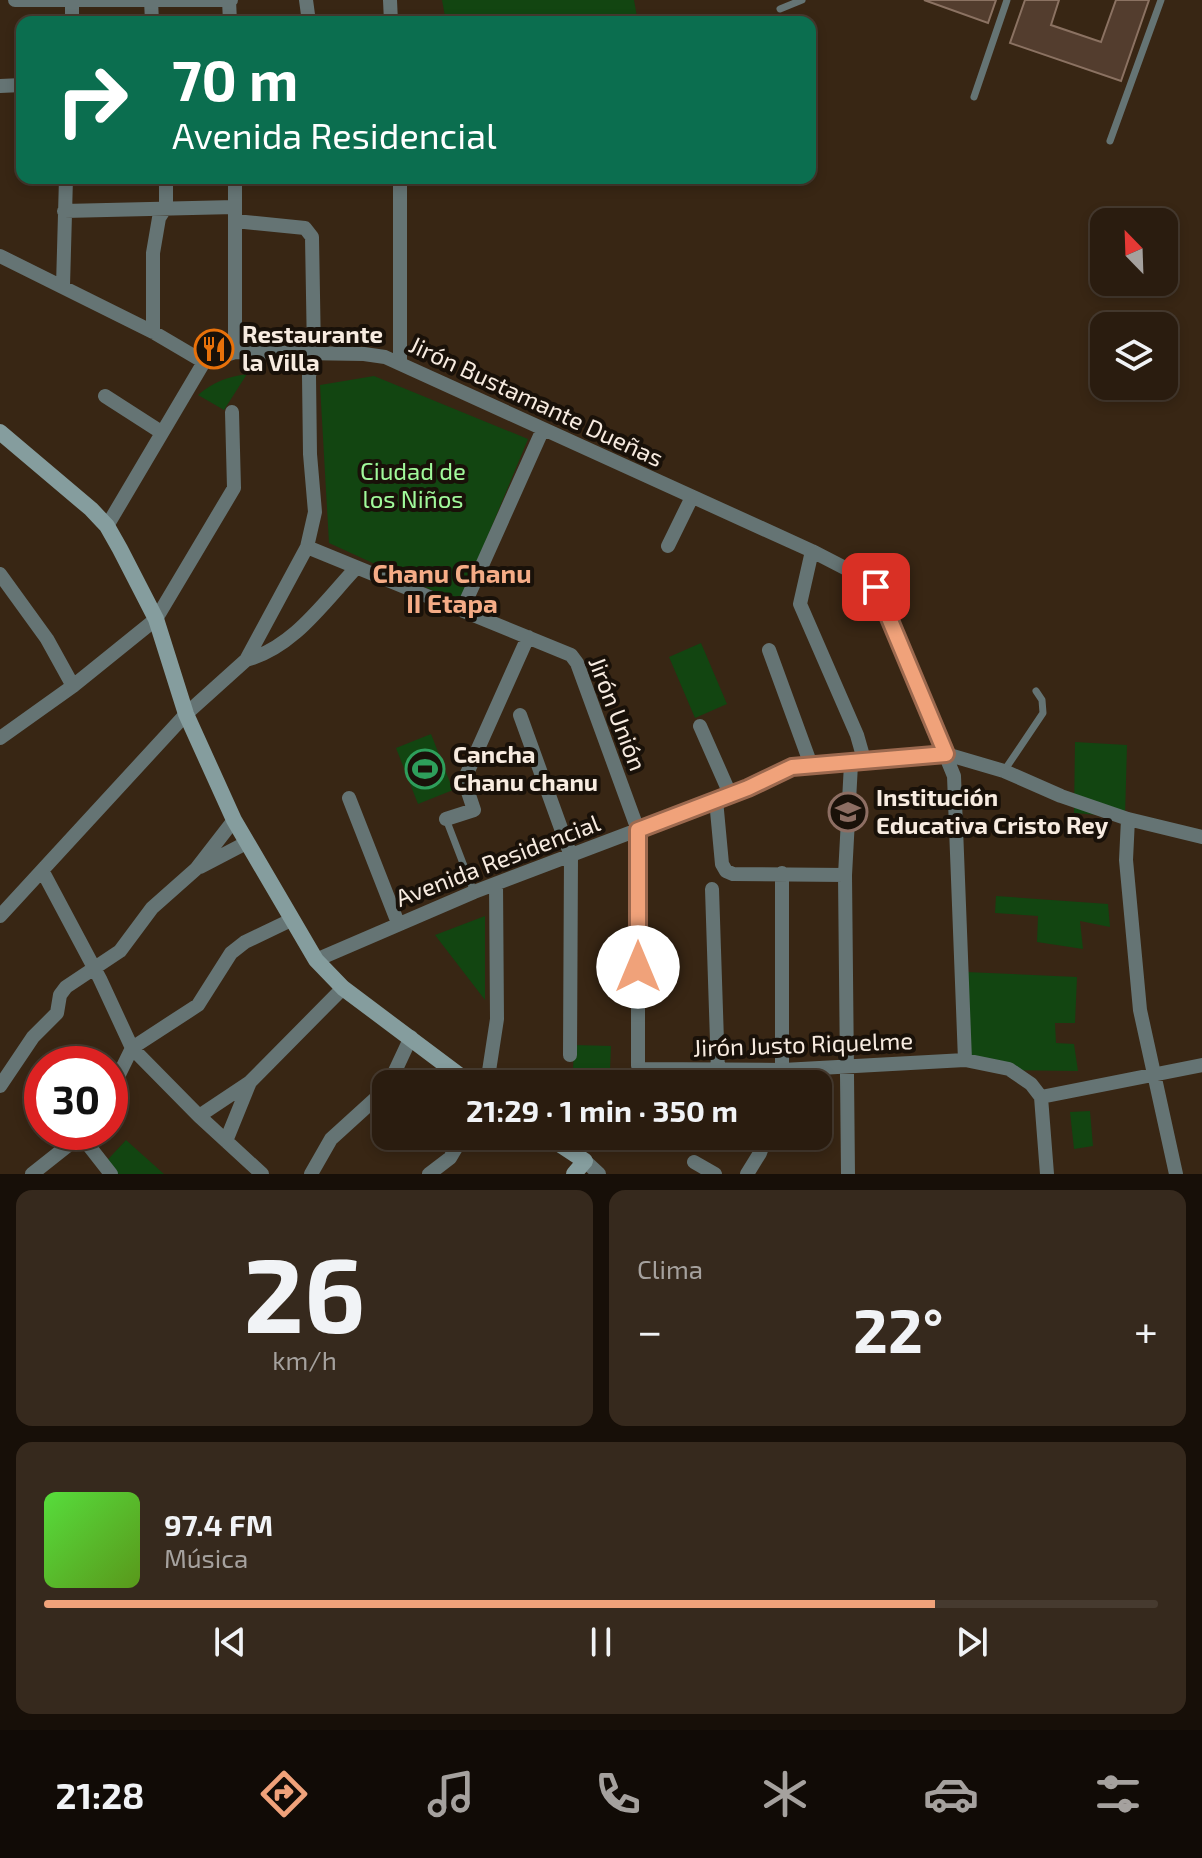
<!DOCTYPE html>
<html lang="es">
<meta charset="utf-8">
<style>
:root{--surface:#2a1c0f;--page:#36291d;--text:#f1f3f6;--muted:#a5a19e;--line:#463a2f;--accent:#f0a27a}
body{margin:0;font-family:"Exo 2",sans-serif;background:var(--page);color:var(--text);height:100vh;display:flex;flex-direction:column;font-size:30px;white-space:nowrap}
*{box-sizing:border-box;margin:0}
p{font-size:26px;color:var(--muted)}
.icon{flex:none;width:44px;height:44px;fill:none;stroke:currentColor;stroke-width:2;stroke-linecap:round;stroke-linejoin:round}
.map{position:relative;height:1174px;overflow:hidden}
.sheet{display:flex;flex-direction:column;gap:16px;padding:16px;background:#170f08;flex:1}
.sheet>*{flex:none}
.guide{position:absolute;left:16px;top:16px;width:800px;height:168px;border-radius:16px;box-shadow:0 4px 12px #0003,0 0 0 2px var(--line);background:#0b6e4f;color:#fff;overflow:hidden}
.needle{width:52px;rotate:337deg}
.controls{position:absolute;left:1090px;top:208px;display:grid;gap:16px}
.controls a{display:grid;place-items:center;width:88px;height:88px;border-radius:16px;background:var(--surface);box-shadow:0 4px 12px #0003,0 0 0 2px var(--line);font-size:40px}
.speed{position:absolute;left:24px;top:1046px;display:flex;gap:16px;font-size:40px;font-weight:700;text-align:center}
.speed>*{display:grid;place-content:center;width:104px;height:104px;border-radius:50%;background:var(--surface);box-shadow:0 4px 12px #0003,0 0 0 2px var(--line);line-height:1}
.speed .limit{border:12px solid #d22;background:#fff;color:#111}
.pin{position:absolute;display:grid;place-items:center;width:68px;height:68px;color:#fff;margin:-34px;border-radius:16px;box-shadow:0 4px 12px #0006}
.me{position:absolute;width:88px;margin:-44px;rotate:0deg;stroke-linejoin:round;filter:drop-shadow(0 0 6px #0008)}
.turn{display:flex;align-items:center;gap:28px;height:168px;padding:0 24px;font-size:36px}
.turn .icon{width:104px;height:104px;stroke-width:2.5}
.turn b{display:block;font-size:56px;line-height:68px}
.big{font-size:60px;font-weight:700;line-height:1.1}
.sheet .card{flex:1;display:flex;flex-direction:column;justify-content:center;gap:12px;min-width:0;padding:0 28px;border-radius:16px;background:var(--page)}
.sheet .dial{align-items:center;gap:0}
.dial b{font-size:104px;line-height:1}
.song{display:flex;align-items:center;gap:24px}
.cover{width:96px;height:96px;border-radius:12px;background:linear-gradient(135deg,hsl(110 70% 55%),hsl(90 70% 35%))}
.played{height:8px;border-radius:4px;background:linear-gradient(90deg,var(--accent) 80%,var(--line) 80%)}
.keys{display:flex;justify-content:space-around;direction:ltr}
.heat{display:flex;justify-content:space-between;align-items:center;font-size:44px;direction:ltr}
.sheet .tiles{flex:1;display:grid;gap:16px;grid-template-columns:1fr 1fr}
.card:last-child{grid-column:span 2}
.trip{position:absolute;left:372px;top:1070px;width:460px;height:80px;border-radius:16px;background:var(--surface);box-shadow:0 4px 12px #0003,0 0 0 2px var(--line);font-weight:700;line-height:80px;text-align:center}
.dock{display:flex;height:128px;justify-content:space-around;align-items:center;background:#110b06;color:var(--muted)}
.dock .icon{width:56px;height:56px}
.dock .selected{color:var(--accent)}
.dock b{font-size:36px;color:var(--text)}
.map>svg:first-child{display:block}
</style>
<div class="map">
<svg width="1202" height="1174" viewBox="0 0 1202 1174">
<rect width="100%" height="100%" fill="#382614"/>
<path fill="#124511" d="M442 0H634L638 22H446Z
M247 374 224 410 198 395C213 382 227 377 247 374Z
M374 376 528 439 460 603 329 543 320 385Z
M701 643 727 704 695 718 669 657Z
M431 734 453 790 418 804 396 748Z
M1075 742 1127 745 1125 817 1074 813Z
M996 896 1108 904 1110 927 1080 921 1083 949 1037 942 1038 916 995 913Z
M485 916V1000L435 935Z
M966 972 1077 977 1075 1023H1055L1056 1043 1074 1044 1078 1071 981 1070 968 1054Z
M574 1045 611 1046 610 1071 573 1070Z
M1090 1111 1093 1146 1074 1149 1070 1112Z
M126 1140 164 1174H106L100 1168Z"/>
<path fill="#533d2e" stroke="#8b7262" stroke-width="2" d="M924 0H996L988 23Z
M1025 0H1059L1051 25 1101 42 1116 0H1149L1121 81 1010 43Z"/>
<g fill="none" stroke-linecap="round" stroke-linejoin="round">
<path stroke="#657474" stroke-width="7" d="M780 9 802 0
M974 97 1007 0
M1110 141 1161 0
M1004 771 1043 713 1042 700 1036 691
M446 819 474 892"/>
<path stroke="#657474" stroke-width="14" d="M15 0H231
M151 0 152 22
M229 0 230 22
M306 0 309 22
M390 0 391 22
M72 2V22
M0 86 22 85
M235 178V352
M400 178V363
M293 179 300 178
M64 211 235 207
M0 256 153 332 204 362 235 352 364 354 385 357 812 551 872 582 876 587 954 776 965 1060
M63 286 66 178
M153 332V253L159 218 166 207V178
M105 396 161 432
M107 526 204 362
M668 546 692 497
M307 547 571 655 577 663 638 830V1066L642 1069 783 1070 965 1060 1009 1069 1031 1084 1041 1097 1047 1174
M812 551 800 604 857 735 865 763
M0 574 47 639 73 686
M462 610 543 429
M769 650 811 765
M246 660C293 648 324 602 356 568
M520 715 571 856 570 1055
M700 726 730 794
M0 738 73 686 156 619 234 488 232 412
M349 798 398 923
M716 800 722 864 726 871 733 874 845 875
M446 819 474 810 464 780 528 637
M1128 819 1126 860 1140 1010 1176 1174
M200 867 246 843
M43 872 100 979 132 1048 199 1116 262 1174
M712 889 718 1072
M0 916 186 714 246 660 307 547 315 512 310 454 309 376 314 353 312 237 305 228 235 221
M316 960 474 892 748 788 792 767 946 754 1004 771 1061 796 1128 819 1202 837
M389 1084 411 1037
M487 1084 497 1019 496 884
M782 1084V873
M0 1086 33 1037 57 1013 60 995 66 987 120 951 152 908 196 869 234 820
M110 1093 132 1048 198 1005 231 953 245 942 291 920
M1041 1097 1202 1065
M199 1116 250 1082 343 988
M82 1137 111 1174
M226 1141 250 1082
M585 1161 599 1174
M694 1162 715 1174
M32 1174 85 1132
M311 1174 331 1139 386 1089
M429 1174 450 1158 463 1136
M747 1174 760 1153 766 1136
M848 1174 845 875 851 764"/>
<path stroke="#859d9e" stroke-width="16" d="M0 432 91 509 107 526 120 549 156 619 186 714 234 820 316 960 343 988 471 1084
M547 1136 585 1161 574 1174"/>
</g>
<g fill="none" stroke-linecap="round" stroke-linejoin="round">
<defs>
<path id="route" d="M638 967V830L748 788 792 767 946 754 876 587"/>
</defs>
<use href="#route" stroke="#9c694f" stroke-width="20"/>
<use href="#route" stroke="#f0a27a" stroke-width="14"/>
</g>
<defs>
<symbol id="restaurant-ring" viewBox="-11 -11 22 22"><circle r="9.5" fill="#191109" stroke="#e8710a" stroke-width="1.5"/><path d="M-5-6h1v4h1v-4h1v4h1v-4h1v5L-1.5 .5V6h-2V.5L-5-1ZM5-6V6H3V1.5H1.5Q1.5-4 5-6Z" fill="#e8710a"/></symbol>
<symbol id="stadium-ring" viewBox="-11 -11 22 22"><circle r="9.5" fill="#191109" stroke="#2e9e5b" stroke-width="1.5"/><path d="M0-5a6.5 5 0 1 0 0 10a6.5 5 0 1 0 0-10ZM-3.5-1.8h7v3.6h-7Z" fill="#2e9e5b"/></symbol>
<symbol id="school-ring" viewBox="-11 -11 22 22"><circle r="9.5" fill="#191109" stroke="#8d6e63" stroke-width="1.5"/><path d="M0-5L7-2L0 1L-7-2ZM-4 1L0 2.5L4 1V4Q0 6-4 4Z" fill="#8d6e63"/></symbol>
</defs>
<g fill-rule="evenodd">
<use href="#restaurant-ring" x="192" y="327" width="44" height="44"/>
<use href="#stadium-ring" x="403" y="747" width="44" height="44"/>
<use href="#school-ring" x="826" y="790" width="44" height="44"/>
</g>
<g text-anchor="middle" stroke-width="8" stroke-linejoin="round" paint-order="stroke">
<g font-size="24" font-weight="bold" fill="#f7ebe0" stroke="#191109" text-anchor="start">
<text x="242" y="343">Restaurante<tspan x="242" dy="28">la Villa</tspan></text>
<text x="453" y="763">Cancha<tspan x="453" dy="28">Chanu chanu</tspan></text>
<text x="876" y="806">Institución<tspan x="876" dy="28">Educativa Cristo Rey</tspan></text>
</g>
<g font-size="24" fill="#f7ebe0" stroke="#191109">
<text transform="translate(536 402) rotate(25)" y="8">Jirón Bustamante Dueñas</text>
<text transform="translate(617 714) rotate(69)" y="8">Jirón Unión</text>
<text transform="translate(498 861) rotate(-21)" y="8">Avenida Residencial</text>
<text transform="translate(803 1045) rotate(-2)" y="8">Jirón Justo Riquelme</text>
</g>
<g font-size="24" fill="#a1fa9b" stroke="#191109">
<text x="413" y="480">Ciudad de<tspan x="413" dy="28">los Niños</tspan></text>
</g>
<g font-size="26" font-weight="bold" fill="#f5ac86" stroke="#191109">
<text x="452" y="583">Chanu Chanu<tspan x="452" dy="30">II Etapa</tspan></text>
</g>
</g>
</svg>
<div class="controls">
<a><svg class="needle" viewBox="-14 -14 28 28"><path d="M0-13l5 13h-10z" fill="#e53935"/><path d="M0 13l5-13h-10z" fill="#a5a19e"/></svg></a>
<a><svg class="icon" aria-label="layers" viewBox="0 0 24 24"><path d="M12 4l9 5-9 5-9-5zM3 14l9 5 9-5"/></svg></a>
</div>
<div class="speed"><div class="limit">30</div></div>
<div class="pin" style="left:876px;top:587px;background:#d93025"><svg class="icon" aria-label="arrive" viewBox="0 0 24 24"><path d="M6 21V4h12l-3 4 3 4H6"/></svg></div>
<svg class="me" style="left:638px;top:967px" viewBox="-20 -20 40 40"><circle r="19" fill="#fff"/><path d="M0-13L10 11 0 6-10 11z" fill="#f0a27a"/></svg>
<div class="trip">21:29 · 1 min · 350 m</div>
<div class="guide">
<div class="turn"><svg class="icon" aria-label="right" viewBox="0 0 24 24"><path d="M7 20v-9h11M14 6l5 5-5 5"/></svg><div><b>70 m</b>Avenida Residencial</div></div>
</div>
</div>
<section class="sheet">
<div class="tiles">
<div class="card dial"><b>26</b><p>km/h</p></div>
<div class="card"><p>Clima</p>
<div class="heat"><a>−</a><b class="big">22°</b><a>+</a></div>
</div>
<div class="card">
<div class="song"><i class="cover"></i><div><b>97.4 FM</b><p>Música</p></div></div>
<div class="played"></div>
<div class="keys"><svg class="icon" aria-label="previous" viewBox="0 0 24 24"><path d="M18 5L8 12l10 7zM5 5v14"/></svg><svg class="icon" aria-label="pause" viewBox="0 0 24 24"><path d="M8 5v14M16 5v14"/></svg><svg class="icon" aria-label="next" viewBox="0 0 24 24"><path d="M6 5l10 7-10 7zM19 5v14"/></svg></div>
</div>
</div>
</section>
<nav class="dock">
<b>21:28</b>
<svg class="icon selected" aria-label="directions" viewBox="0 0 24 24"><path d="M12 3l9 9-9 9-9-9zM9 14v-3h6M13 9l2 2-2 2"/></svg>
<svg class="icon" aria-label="music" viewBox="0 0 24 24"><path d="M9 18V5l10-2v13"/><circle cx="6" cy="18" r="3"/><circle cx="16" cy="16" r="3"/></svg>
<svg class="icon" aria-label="phone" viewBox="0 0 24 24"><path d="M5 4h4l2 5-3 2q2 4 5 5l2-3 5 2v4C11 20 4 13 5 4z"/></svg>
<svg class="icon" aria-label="climate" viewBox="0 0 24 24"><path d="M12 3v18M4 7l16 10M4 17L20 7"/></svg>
<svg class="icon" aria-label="car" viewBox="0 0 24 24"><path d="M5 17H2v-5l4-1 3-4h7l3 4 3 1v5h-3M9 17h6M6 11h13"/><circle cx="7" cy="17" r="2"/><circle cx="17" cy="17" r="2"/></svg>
<svg class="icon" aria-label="filters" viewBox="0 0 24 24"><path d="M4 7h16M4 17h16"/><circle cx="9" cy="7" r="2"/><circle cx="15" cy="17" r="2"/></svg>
</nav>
